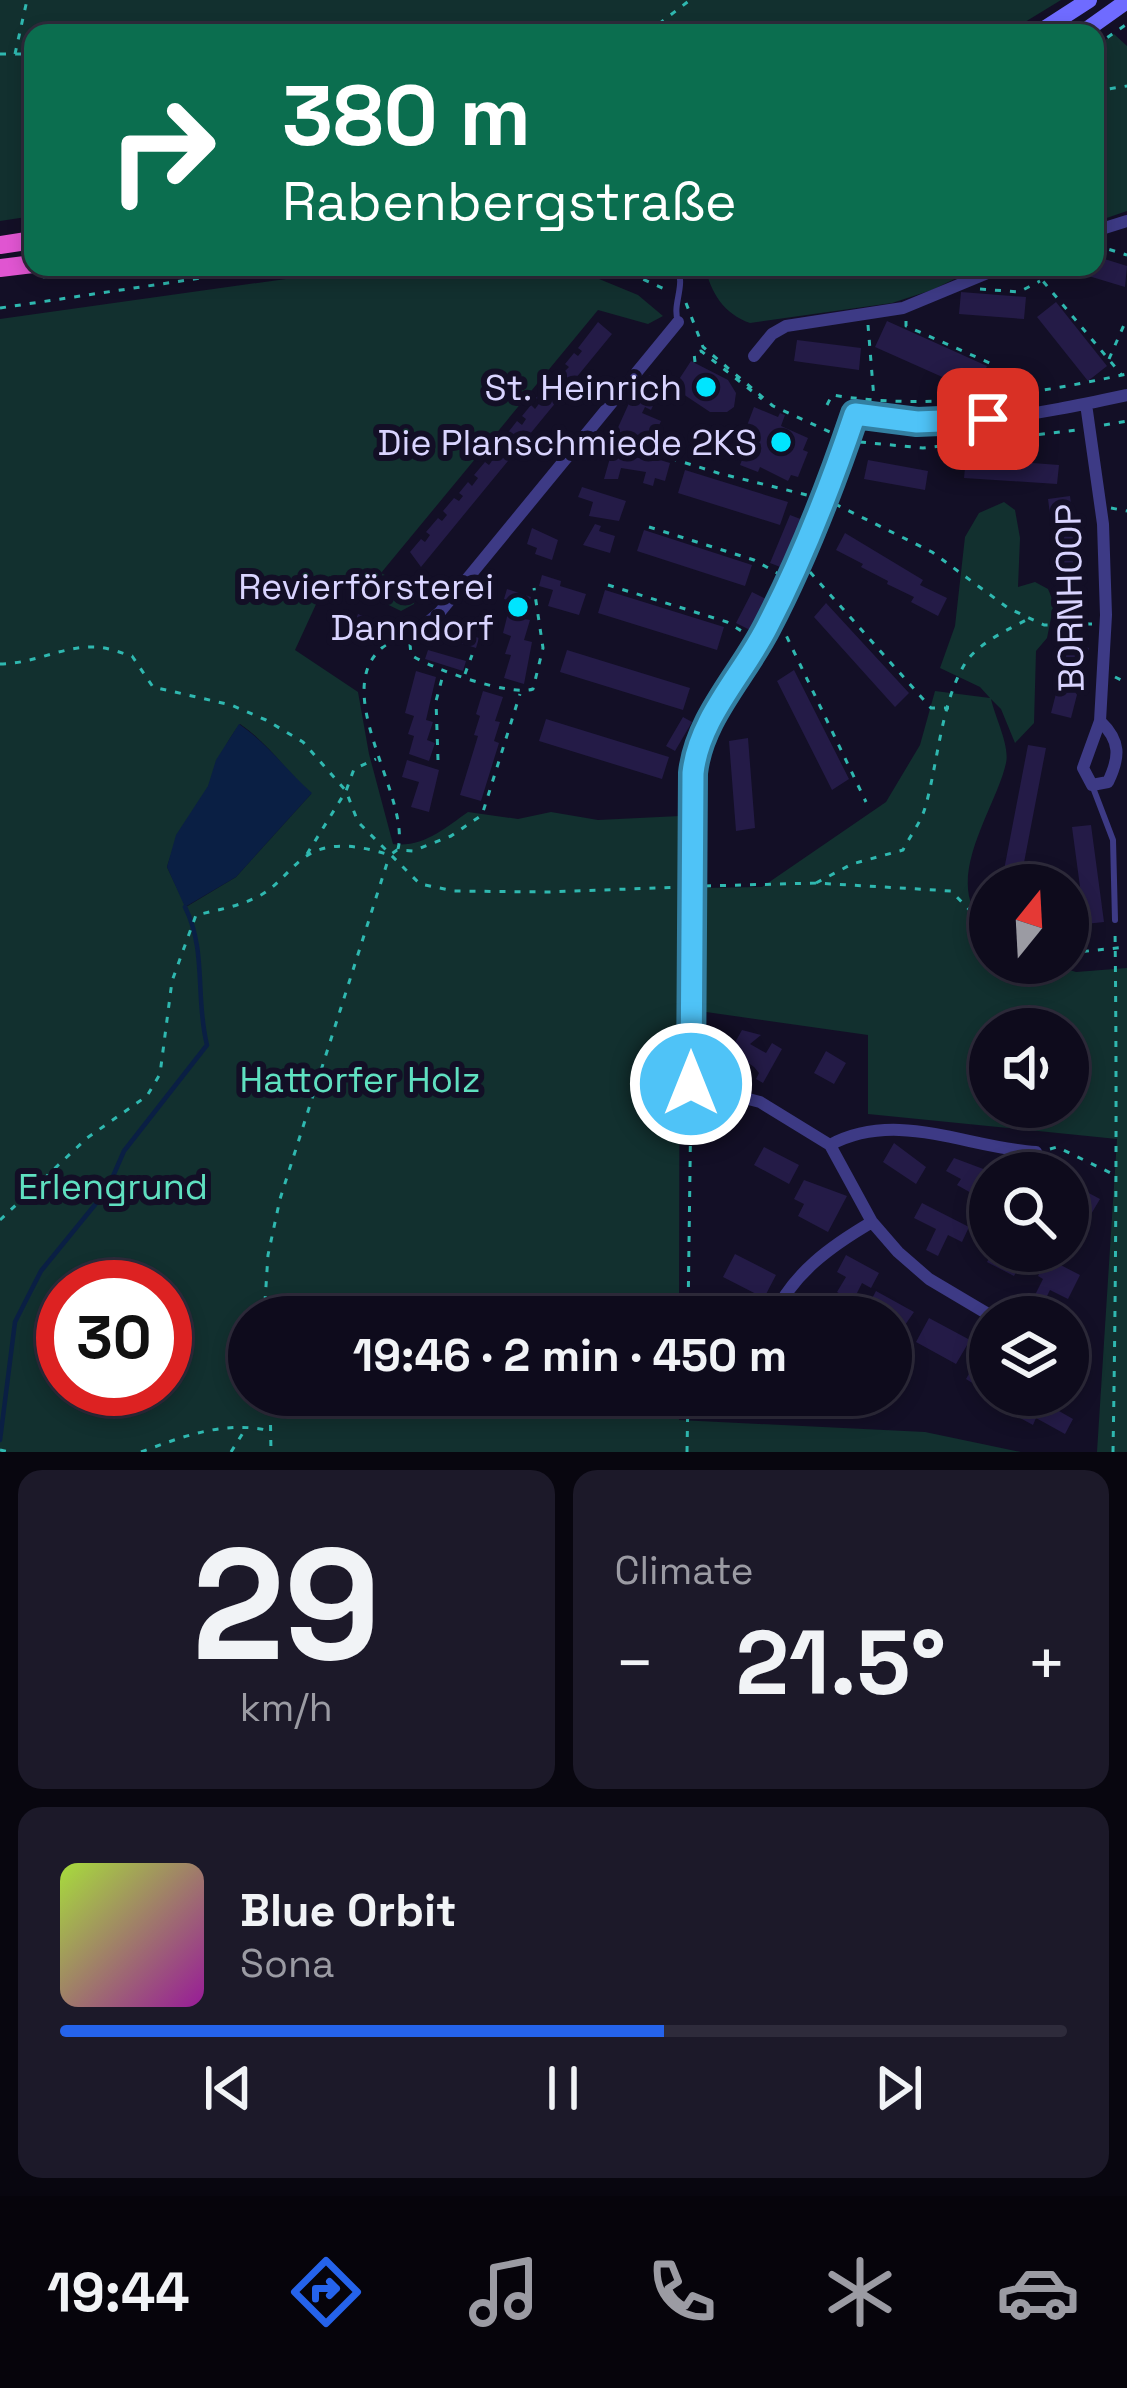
<!DOCTYPE html>
<meta charset="utf-8">
<style>
:root{--surface:#0e0b1c;--page:#1c1929;--text:#f1f3f6;--muted:#9b9ba3;--line:#2e2b3b;--accent:#2563eb}
body{margin:0;font-family:"Space Grotesk",sans-serif;background:var(--page);color:var(--text);height:100vh;display:flex;flex-direction:column;font-size:45px;white-space:nowrap}
*{box-sizing:border-box;margin:0}
p{font-size:39px;color:var(--muted)}
.icon{flex:none;width:66px;height:66px;fill:none;stroke:currentColor;stroke-width:2;stroke-linecap:round;stroke-linejoin:round}
.map{position:relative;height:1452px;overflow:hidden}
.details{display:flex;flex-direction:column;gap:18px;padding:18px;background:#08060f;flex:1}
.details>*{flex:none}
.top-card{position:absolute;left:24px;top:24px;width:1080px;height:252px;border-radius:24px;box-shadow:0 6px 18px #0003,0 0 0 3px var(--line);background:#0b6e4f;color:#fff;overflow:hidden}
.needle{width:78px;rotate:18deg}
.tools{position:absolute;left:969px;top:864px;display:grid;gap:24px}
.tools a{display:grid;place-items:center;width:120px;height:120px;border-radius:50%;background:var(--surface);box-shadow:0 6px 18px #0003,0 0 0 3px var(--line);font-size:60px}
.speed{position:absolute;left:36px;top:1260px;display:flex;gap:24px;font-size:60px;font-weight:700;text-align:center}
.speed>*{display:grid;place-content:center;width:156px;height:156px;border-radius:50%;background:var(--surface);box-shadow:0 6px 18px #0003,0 0 0 3px var(--line);line-height:1}
.speed .limit{border:18px solid #d22;background:#fff;color:#111}
.pin{position:absolute;display:grid;place-items:center;width:102px;height:102px;color:#fff;margin:-51px;border-radius:24px;box-shadow:0 6px 18px #0006}
.me{position:absolute;width:132px;margin:-66px;rotate:0deg;stroke-linejoin:round;filter:drop-shadow(0 0 9px #0008)}
.turn{display:flex;align-items:center;gap:42px;height:252px;padding:0 60px;font-size:54px}
.turn .icon{width:156px;height:156px;stroke-width:2.5}
.turn b{display:block;font-size:84px;line-height:102px}
.big{font-size:90px;font-weight:800;line-height:1.1}
.details .card{flex:1;display:flex;flex-direction:column;justify-content:center;gap:18px;min-width:0;padding:0 42px;border-radius:24px;background:var(--page)}
.details .dial{align-items:center;gap:0}
.dial b{font-size:156px;line-height:1}
.song{display:flex;align-items:center;gap:36px}
.cover{width:144px;height:144px;border-radius:18px;background:linear-gradient(135deg,hsl(80 70% 55%),hsl(300 70% 35%))}
.played{height:12px;border-radius:6px;background:linear-gradient(90deg,var(--accent) 60%,var(--line) 60%)}
.keys{display:flex;justify-content:space-around;direction:ltr}
.heat{display:flex;justify-content:space-between;align-items:center;font-size:66px;direction:ltr}
.details .tiles{flex:1;display:grid;gap:18px;grid-template-columns:1fr 1fr}
.card:last-child{grid-column:span 2}
.trip{position:absolute;left:228px;top:1296px;width:684px;height:120px;border-radius:60px;background:var(--surface);box-shadow:0 6px 18px #0003,0 0 0 3px var(--line);font-weight:800;line-height:120px;text-align:center}
.tabs{display:flex;height:192px;justify-content:space-around;align-items:center;background:#06040b;color:var(--muted)}
.tabs .icon{width:84px;height:84px}
.tabs .on{color:var(--accent)}
.tabs b{font-size:54px;color:var(--text)}
.map>svg:first-child{display:block}
</style>
<div class="map">
<svg width="1127" height="1452" viewBox="0 0 1127 1452">
<rect width="100%" height="100%" fill="#130f26"/>
<path fill="#12302f" fill-rule="evenodd" d="M0 0H1061L1007 33H33V216L0 221Z
M1114 34 1127 46V211L1095 222V47Z
M371 267H570L638 295 663 316 648 324 598 310 381 573 416 591 414 604 401 611 329 576 295 650 358 692 369 754 393 844C423 848 445 828 468 812L518 819 551 812 598 820 680 816 679 1317H249V1395H678L679 1420 925 1432 1021 1452H0V319ZM240 724C268 743 286 771 311 794L236 877 186 907 167 867C178 831 194 817 208 787 219 762 222 747 240 724ZM63 1287H165V1389H63Z
M705 267H979L932 290 892 303 750 323C724 314 711 293 705 267Z
M1004 502 1015 510 1020 538 1018 587 1035 582 1048 589 1054 603 1047 638 1036 651 1034 723 1015 743 1001 709 991 699C995 717 1010 746 1006 763 996 810 936 887 990 929V963H1047L1076 972 1127 968V1452H1097L1117 1139 868 1114V1035L699 1011 701 888 762 887 886 802 920 745 935 691 990 698 980 687 940 668 955 626 965 537 979 513ZM990 1029H1068V1107H990Z"/>
<path fill="#0a1f44" d="M239 724C267 743 286 770 312 793L236 877 185 907 167 867 176 835 208 786 216 760Z"/>
<g fill="none" stroke-linecap="round" stroke-linejoin="round">
<path stroke="#0a1f44" stroke-width="4.5" d="M0 1440 15 1322 41 1271 107 1190 124 1151 207 1045C195 998 207 951 185 907"/>
</g>
<path fill="#241b47" d="M1095 256 1127 266 1125 287 1072 271 1073 267H1095Z
M961 292 1026 297 1024 319 959 314Z
M1056 302 1107 366 1088 381 1037 317Z
M887 321 987 366 976 392 875 347Z
M598 322 612 334 421 567 410 552 421 539 425 542 430 535 426 532 438 518 442 521 447 515 443 511 454 498 459 501 463 496 459 493 468 482 472 486 478 478 474 475 485 462 489 465 494 458 490 455 501 441 505 446 511 438 506 435 517 421 522 425 526 419 522 416 531 405 535 409 541 401 536 398 547 385 551 388 556 383 552 380 560 369 564 372 569 367 565 364 574 353 578 356 582 351 578 348Z
M797 340 861 348 859 370 794 361Z
M691 361 728 380 736 393 734 407 727 412H710L683 394 676 384Z
M649 375 664 382 651 410 645 407 642 413 661 421 651 444 616 432 630 401 637 404Z
M754 407 778 417 780 413 785 415 781 426 808 438 803 450 808 452 798 477 791 475 788 481 760 467 758 472 740 465 747 447 753 450 759 436 745 431Z
M614 444 628 449 626 454 639 458 640 454 670 463 665 481 655 478 653 486 643 483 646 472 621 468 618 479H604Z
M966 458 1059 465 1057 484 964 478Z
M868 460 928 471 925 490 864 479Z
M685 470 788 502 780 525 678 493Z
M582 487 626 501 619 521 589 516 593 502 578 497Z
M1070 496 1085 611 1063 613 1048 499Z
M790 515 803 520 783 568 770 563Z
M595 524 601 526 599 531 615 536 610 553 583 545Z
M532 528 558 540 552 560 535 554 537 548 527 544Z
M644 530 752 565 745 586 637 551Z
M845 533 923 580 920 585 947 598 938 616 911 602 914 597 887 584 888 581 861 567 863 564 836 550Z
M542 575 561 581 560 586 586 594 579 615 548 606 553 590 539 586Z
M507 589 531 597 524 619 530 620 524 640 532 642 524 684 504 678 511 655 505 654 511 636 503 633 511 601 504 599Z
M605 590 724 627 717 650 598 613Z
M752 592 766 599 750 630 736 623Z
M826 603 909 693 895 707 814 617Z
M358 614 379 623 371 642 350 634Z
M446 623 457 626 456 631 479 638 476 648 439 636Z
M1069 643 1089 648 1071 718 1051 713Z
M428 650 466 661 463 671 425 659Z
M567 650 690 688 683 710 560 672Z
M794 670 849 779 832 790 777 681Z
M416 671 436 677 426 720 433 722 427 740 435 743 429 761 409 754 414 736 408 734 414 716 405 713Z
M483 691 503 697 495 721 500 722 494 741 499 743 481 801 460 795 478 736 474 735 480 716 476 714Z
M683 717 692 722 675 751 666 746Z
M546 719 669 757 662 779 539 741Z
M748 738 755 828 736 831 729 741Z
M1028 745 1046 748 1022 873 1004 870Z
M407 760 439 770 429 812 411 807 419 782 402 777Z
M1091 825 1104 922 1085 924 1072 827Z
M742 1030 761 1035 750 1044 766 1053 772 1043 782 1049 763 1083 756 1079 759 1073 754 1067 747 1062 745 1066 729 1053Z
M826 1051 846 1063 834 1084 814 1073Z
M894 1143 926 1167 916 1184 883 1162Z
M764 1147 799 1165 789 1184 754 1165Z
M954 1158 986 1170 973 1194 957 1185 961 1179 946 1171Z
M804 1180 847 1196 828 1232 798 1216 804 1204 794 1199Z
M1068 1182 1100 1199 1087 1221 1068 1211Z
M922 1203 969 1227 962 1242 948 1235 938 1256 926 1250 936 1229 914 1218Z
M993 1251H1016L1025 1256 1014 1276 987 1262Z
M735 1254 776 1275 764 1298 723 1277Z
M846 1255 879 1273 871 1288 862 1283 853 1301 837 1292 846 1277 837 1272Z
M1047 1258 1080 1275 1068 1299 1050 1290 1041 1308 1031 1303 1043 1279 1038 1276Z
M876 1291 914 1312 896 1338 891 1335V1317H862Z
M929 1318 970 1340 956 1364 916 1342Z
M979 1342 990 1348V1363L986 1361 974 1384 966 1379 979 1357 973 1354Z
M1024 1395H1049L1045 1403 1073 1419 1065 1434 1036 1418 1033 1425 1013 1414Z"/>
<g fill="none" stroke-linecap="round" stroke-linejoin="round">
<path stroke="#2fb8b0" stroke-width="3" stroke-dasharray="6 9" stroke-linecap="butt" d="M647 33 690 0
M1012 33 1024 26
M1095 46 1127 24
M0 54H33
M15 54 27 0
M1095 91 1127 86
M1095 245 1127 255
M616 267 669 291
M1041 267 1042 280 1121 374
M43 277 112 267
M980 289 1019 292 1040 281
M686 303 703 347 773 406 834 434
M0 308 275 267
M906 321V326L992 364 1004 396
M868 325 874 399
M1109 359 1127 318
M695 362 694 353 701 351 762 399
M827 405 832 395C931 411 1029 395 1127 374
M1104 425 1127 421
M599 436 718 473 815 497
M860 442 923 448 1077 430
M835 504 932 552 1008 608 1044 625 1092 624
M1111 508 1127 511
M649 527 754 560 779 574
M810 572 931 708H949
M608 585 727 622 748 635
M776 627 784 631 866 802
M410 644 411 655C432 669 511 697 533 689L543 648 534 588
M0 664C33 664 62 646 95 647 107 647 121 653 132 656L153 687 231 705 266 720 303 742 346 791 358 822 420 884 454 891 548 892 683 887
M465 674 472 655
M1115 677 1127 683
M438 760 436 701 444 671
M398 849C412 793 315 675 398 638
M307 854 346 791 354 769 376 759
M816 883 852 864 903 850C910 836 921 822 925 808 938 764 941 701 966 662 979 643 1007 630 1028 619
M705 886 816 883 951 891 990 931
M1068 953 1127 947
M1050 1149 1057 1147 1117 1176
M0 1220 87 1138 147 1096 160 1074 172 981 196 915C218 910 241 906 261 895 279 885 289 868 305 857 331 839 363 847 390 855L397 850 413 851 451 836 482 815 520 694
M264 1317 268 1255 280 1199 389 857
M688 1317 691 1097
M270 1395 271 1452
M0 1450 9 1452
M141 1452C184 1436 225 1420 271 1431
M231 1452 246 1428
M687 1452 688 1395
M1113 1452C1116 1277 1117 1102 1115 928"/>
<path stroke="#3d3a85" stroke-width="6" d="M678 322C672 303 685 290 678 267
M1092 785 1113 840 1115 920"/>
<path stroke="#3d3a85" stroke-width="12" d="M1095 231 1127 221
M754 356 772 334 786 326 903 308 1002 267
M1086 404 1103 524 1106 615 1100 721C1121 741 1120 757 1108 782L1092 785 1083 768 1100 721
M408 633 416 632 440 612 678 322
M830 1145C897 1109 967 1148 1036 1152
M773 1317C793 1273 831 1246 872 1222
M993 1317 929 1279 898 1252 872 1222 830 1145 760 1102 691 1084 696 749 792 581 826 500 855 414C945 434 1038 414 1127 395"/>
<path stroke="#6f6bff" stroke-width="16" d="M1038 33 1089 0
M1082 33 1127 1"/>
<path stroke="#e055d1" stroke-width="18" d="M0 245 33 240
M0 268 33 264"/>
</g>
<g fill="none" stroke-linecap="round" stroke-linejoin="round">
<defs>
<path id="route" d="M691 1084 693 773C699 718 742 676 767 627 803 558 830 488 855 414L917 422 988 419"/>
</defs>
<use href="#route" stroke="#337fa1" stroke-width="30"/>
<use href="#route" stroke="#4fc3f7" stroke-width="21"/>
</g>
<g fill="#00e5ff" stroke="#130f26" stroke-width="4.5">
<circle cx="706" cy="387" r="12"/>
<circle cx="781" cy="442" r="12"/>
<circle cx="518" cy="607" r="12"/>
</g>
<g text-anchor="middle" stroke-width="12" stroke-linejoin="round" paint-order="stroke">
<g font-size="36" fill="#d9d4ff" stroke="#130f26" text-anchor="end">
<text x="682" y="400">St. Heinrich</text>
<text x="757" y="455">Die Planschmiede 2KS</text>
<text x="494" y="599">Revierförsterei<tspan x="494" dy="41">Danndorf</tspan></text>
</g>
<g font-size="36" fill="#d9d4ff" stroke="#130f26">
<text transform="translate(1069 598) rotate(-91)" y="13">BORNHOOP</text>
</g>
<g font-size="36" fill="#5fe0c0" stroke="#130f26">
<text x="360" y="1092">Hattorfer Holz</text>
<text x="113" y="1199">Erlengrund</text>
</g>
</g>
</svg>
<div class="tools">
<a><svg class="needle" viewBox="-14 -14 28 28"><path d="M0-13l5 13h-10z" fill="#e53935"/><path d="M0 13l5-13h-10z" fill="#9b9ba3"/></svg></a>
<a><svg class="icon" aria-label="sound" viewBox="0 0 24 24"><path d="M4 9h4l5-4v14l-5-4H4zM17 9q2 3 0 6"/></svg></a>
<a><svg class="icon" aria-label="search" viewBox="0 0 24 24"><circle cx="10" cy="10" r="6"/><path d="M15 15l6 6"/></svg></a>
<a><svg class="icon" aria-label="layers" viewBox="0 0 24 24"><path d="M12 4l9 5-9 5-9-5zM3 14l9 5 9-5"/></svg></a>
</div>
<div class="speed"><div class="limit">30</div></div>
<div class="pin" style="left:988px;top:419px;background:#d93025"><svg class="icon" aria-label="arrive" viewBox="0 0 24 24"><path d="M6 21V4h12l-3 4 3 4H6"/></svg></div>
<svg class="me" style="left:691px;top:1084px" viewBox="-20 -20 40 40"><circle r="17" fill="#4fc3f7" stroke="#fff" stroke-width="3"/><path d="M0-11L8 9 0 5-8 9z" fill="#fff"/></svg>
<div class="trip">19:46 · 2 min · 450 m</div>
<div class="top-card">
<div class="turn"><svg class="icon" aria-label="right" viewBox="0 0 24 24"><path d="M7 20v-9h11M14 6l5 5-5 5"/></svg><div><b>380 m</b>Rabenbergstraße</div></div>
</div>
</div>
<section class="details">
<div class="tiles">
<div class="card dial"><b>29</b><p>km/h</p></div>
<div class="card"><p>Climate</p>
<div class="heat"><a>−</a><b class="big">21.5°</b><a>+</a></div>
</div>
<div class="card">
<div class="song"><i class="cover"></i><div><b>Blue Orbit</b><p>Sona</p></div></div>
<div class="played"></div>
<div class="keys"><svg class="icon" aria-label="previous" viewBox="0 0 24 24"><path d="M18 5L8 12l10 7zM5 5v14"/></svg><svg class="icon" aria-label="pause" viewBox="0 0 24 24"><path d="M8 5v14M16 5v14"/></svg><svg class="icon" aria-label="next" viewBox="0 0 24 24"><path d="M6 5l10 7-10 7zM19 5v14"/></svg></div>
</div>
</div>
</section>
<nav class="tabs">
<b>19:44</b>
<svg class="icon on" aria-label="directions" viewBox="0 0 24 24"><path d="M12 3l9 9-9 9-9-9zM9 14v-3h6M13 9l2 2-2 2"/></svg>
<svg class="icon" aria-label="music" viewBox="0 0 24 24"><path d="M9 18V5l10-2v13"/><circle cx="6" cy="18" r="3"/><circle cx="16" cy="16" r="3"/></svg>
<svg class="icon" aria-label="phone" viewBox="0 0 24 24"><path d="M5 4h4l2 5-3 2q2 4 5 5l2-3 5 2v4C11 20 4 13 5 4z"/></svg>
<svg class="icon" aria-label="climate" viewBox="0 0 24 24"><path d="M12 3v18M4 7l16 10M4 17L20 7"/></svg>
<svg class="icon" aria-label="car" viewBox="0 0 24 24"><path d="M5 17H2v-5l4-1 3-4h7l3 4 3 1v5h-3M9 17h6M6 11h13"/><circle cx="7" cy="17" r="2"/><circle cx="17" cy="17" r="2"/></svg>
</nav>
